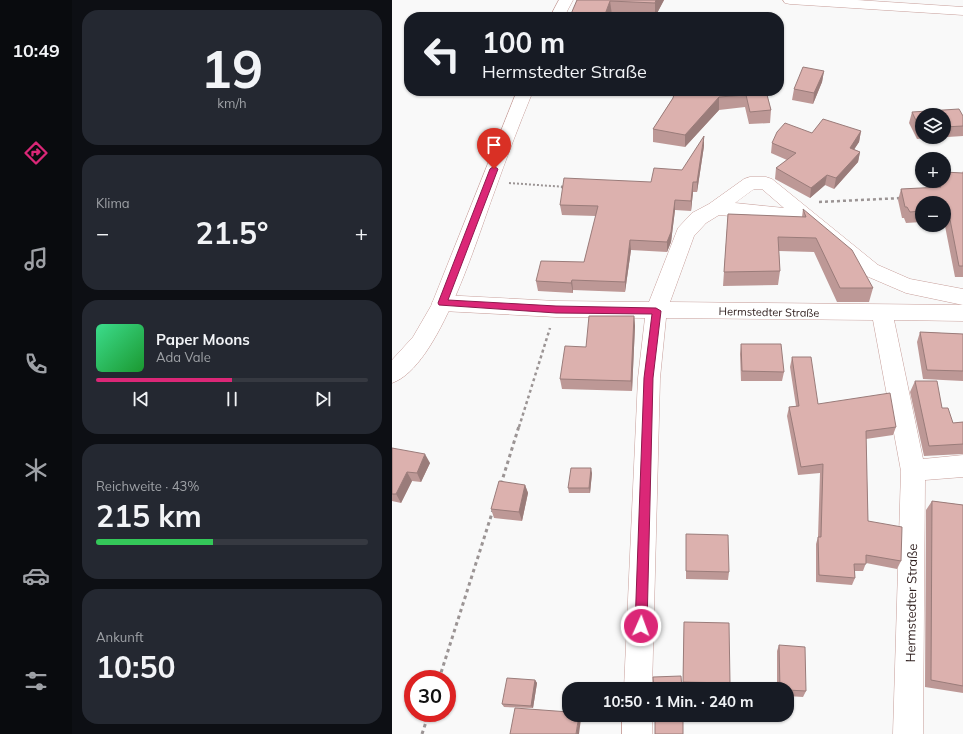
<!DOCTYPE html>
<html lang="de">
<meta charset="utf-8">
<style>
:root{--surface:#171b24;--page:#242831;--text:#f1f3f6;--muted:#9ea1a6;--line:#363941;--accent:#db2777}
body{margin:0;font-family:Mulish,sans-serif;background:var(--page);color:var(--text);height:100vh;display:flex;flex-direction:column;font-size:15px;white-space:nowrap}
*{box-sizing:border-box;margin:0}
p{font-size:13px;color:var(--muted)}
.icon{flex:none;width:22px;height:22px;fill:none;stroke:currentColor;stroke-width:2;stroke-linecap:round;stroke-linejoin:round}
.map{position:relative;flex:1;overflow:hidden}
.sheet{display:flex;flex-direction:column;gap:10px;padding:10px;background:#0d0f14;width:320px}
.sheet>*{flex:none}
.banner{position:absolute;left:12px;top:12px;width:380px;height:84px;border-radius:16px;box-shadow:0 1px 3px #0004;background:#171b24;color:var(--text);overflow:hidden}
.controls{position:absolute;left:523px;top:108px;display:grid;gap:8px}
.controls a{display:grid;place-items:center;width:36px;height:36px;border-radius:50%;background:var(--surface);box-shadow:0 1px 3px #0004;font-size:20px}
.speed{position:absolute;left:12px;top:670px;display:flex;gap:8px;font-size:20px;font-weight:700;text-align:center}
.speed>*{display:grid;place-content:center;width:52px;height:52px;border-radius:50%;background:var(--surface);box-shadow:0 1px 3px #0004;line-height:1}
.speed .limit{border:6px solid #d22;background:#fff;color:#111}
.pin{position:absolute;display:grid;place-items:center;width:34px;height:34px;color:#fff;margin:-41px -17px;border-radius:50% 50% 50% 0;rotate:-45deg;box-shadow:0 0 4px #0007}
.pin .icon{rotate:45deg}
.me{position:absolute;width:44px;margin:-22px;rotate:2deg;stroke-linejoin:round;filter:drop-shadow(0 0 3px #0008)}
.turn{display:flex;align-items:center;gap:14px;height:84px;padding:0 12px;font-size:18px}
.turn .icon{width:52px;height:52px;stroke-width:2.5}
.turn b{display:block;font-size:28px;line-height:34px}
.big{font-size:30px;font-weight:700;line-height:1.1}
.sheet .tile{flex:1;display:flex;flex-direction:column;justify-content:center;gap:6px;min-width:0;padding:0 14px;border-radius:16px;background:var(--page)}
.sheet .dial{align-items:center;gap:0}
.dial b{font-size:52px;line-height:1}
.song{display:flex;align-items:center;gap:12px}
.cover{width:48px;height:48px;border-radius:6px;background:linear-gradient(135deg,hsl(150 70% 55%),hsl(130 70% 35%))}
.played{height:4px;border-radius:2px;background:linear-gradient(90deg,var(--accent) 50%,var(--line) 50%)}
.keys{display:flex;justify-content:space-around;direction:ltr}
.heat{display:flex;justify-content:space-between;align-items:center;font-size:22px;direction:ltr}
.charge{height:6px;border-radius:3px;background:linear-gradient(90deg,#34c759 43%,var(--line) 0)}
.trip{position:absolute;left:170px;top:682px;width:232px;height:40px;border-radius:16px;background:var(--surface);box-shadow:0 1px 3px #0004;font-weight:700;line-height:40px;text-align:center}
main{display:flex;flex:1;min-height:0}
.tab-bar{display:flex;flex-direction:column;width:72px;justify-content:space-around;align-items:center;background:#090b0e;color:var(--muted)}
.tab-bar .icon{width:28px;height:28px}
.tab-bar .active{color:var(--accent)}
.tab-bar b{font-size:18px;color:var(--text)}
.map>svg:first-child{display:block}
</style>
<main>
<nav class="tab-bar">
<b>10:49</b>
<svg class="icon active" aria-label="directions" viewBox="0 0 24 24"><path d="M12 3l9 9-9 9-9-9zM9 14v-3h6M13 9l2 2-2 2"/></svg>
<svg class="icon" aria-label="music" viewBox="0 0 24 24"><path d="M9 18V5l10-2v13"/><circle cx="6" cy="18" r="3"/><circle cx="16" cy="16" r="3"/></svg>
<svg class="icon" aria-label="phone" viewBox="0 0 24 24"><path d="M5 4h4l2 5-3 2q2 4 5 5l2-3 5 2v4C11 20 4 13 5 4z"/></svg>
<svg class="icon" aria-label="climate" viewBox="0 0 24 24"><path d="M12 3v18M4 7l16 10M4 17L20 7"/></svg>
<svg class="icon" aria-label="car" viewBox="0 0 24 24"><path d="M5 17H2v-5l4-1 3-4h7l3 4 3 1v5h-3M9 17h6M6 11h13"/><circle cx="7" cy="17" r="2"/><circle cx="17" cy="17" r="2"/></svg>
<svg class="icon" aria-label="filters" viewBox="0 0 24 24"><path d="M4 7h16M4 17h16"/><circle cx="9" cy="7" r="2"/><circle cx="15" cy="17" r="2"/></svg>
</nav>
<section class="sheet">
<div class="tile dial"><b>19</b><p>km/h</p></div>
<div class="tile"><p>Klima</p>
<div class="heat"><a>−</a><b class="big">21.5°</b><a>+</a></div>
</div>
<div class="tile">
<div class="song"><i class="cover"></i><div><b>Paper Moons</b><p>Ada Vale</p></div></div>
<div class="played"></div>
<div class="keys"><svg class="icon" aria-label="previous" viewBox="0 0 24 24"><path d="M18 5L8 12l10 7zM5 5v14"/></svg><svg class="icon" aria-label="pause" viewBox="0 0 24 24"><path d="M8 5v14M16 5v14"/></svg><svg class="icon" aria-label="next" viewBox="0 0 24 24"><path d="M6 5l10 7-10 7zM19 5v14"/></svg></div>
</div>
<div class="tile"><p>Reichweite · 43%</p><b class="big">215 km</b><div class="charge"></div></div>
<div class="tile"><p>Ankunft</p><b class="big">10:50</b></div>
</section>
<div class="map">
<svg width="571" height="734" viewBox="0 0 571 734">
<rect width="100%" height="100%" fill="#f9f9f9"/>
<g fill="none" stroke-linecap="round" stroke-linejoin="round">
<defs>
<path id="street" d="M358 177H374L380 179 486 265 518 279 571 289V305L514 293 472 275 409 222 327 215 314 223 302 236 278 302 571 305V321L502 320 531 459 571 455V477L533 480 531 734H501L509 471 481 320 274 318 268 378 260 689H232L246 378 253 318 164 317 50 311 43 308 40 303 43 298 50 295 164 301 257 302 286 228 300 213 317 204 352 179ZM362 189H370L392 208 343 203Z
M230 715H260V734H230Z"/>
<path id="secondary" d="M167 0H181L172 17H158Z
M391 0H465L571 7V15L398 4 393 3Z
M125 91H141C127 125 114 159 102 193 85 238 47 367 0 383V360L21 337 39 306Z"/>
</defs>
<use href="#street" stroke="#c79e9a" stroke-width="1"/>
<use href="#secondary" stroke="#c79e9a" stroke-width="1"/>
<path stroke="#9b9494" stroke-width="2" stroke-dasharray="2 2" stroke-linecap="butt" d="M117 183 174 187"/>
<path stroke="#9b9494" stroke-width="2.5" stroke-dasharray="3 3" stroke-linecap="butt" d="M169 187H174
M427 202 510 198
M127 427 158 328"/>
<path stroke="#9b9494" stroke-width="3" stroke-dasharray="3.5 3.5" stroke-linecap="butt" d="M109 484 127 426
M47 679 101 510
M30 734 37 713"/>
<use href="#street" fill="#fff" fill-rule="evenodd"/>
<use href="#secondary" fill="#fff" fill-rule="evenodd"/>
</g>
<path fill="#bd9896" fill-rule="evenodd" d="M185 0H272L263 17H247L220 15 219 17H179V14Z
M432 71 430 82 421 104 400 100 402 89Z
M374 91 379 110 378 123 357 124 353 107 327 110 293 147 261 142V129L281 98Z
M520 112 571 116V136L525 139 517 123ZM530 115H552V137H530Z
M469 131 467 142 462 149 468 152 466 162 442 189 433 185 418 198 383 179 384 168 395 160 379 153 380 143 420 133Z
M312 146 305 192H301L299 211 283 210 279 242 275 252 239 250 233 292 181 290V293L146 291 144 281 192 262 204 216 170 215 168 205 259 182 290 170Z
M571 171V277H563L552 221V203H530V222L514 223 512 218H510L506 200 509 189 542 188 541 183 542 181H552L570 173Z
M411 209 481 288 477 302H445L422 252 387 251 388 271 386 285 331 286 336 214 410 217Z
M242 316 243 326 240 391 170 389 168 379 194 347Z
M528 332 571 334V381L531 379 525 342Z
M349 344 392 372 390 381H349L348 354Z
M400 357 426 404 504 427 501 435 474 439 476 521 509 561 505 569 474 563 471 571H463V578L460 585 424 582V544L426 537 428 473 406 475 395 416 397 407 404 406 398 367Z
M523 381 550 408 561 423 571 422V454L532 456 518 392Z
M0 448 38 463 29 482 20 481 9 503 0 501Z
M200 473 198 493H177L176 488Z
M133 485 136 493 130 521 102 518 99 509Z
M540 501 571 505V693L533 687 534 510Z
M294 534 337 572 336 580 294 579Z
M292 622 338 683 336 689 291 688Z
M387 645 414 691 411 697 395 696V689H385V651Z
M143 680 145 683 141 708 112 707 110 704Z"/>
<path fill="#9a7c7a" d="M264 0H272L263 17V3Z
M218 1 220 15 219 17H212Z
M432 71 430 82 421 104 422 93Z
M327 97V110L293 147V135Z
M469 131 467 142 456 159 458 148Z
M312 136V146L305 192V182Z
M468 152 466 162 442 189 444 178Z
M435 175 433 185 418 198 419 188Z
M301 182V192L299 211V201Z
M283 200V210L279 242 275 252V242Z
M238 240 239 250 233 292V282Z
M180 280 181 290V293L179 283Z
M242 316 243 326 240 391 239 381Z
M33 454 38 463 29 482 25 473Z
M199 468 200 473 198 493 197 488Z
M15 472 20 481 9 503 4 494Z
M133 485 136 493 130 521 127 512Z
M143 680 145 683 141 708 139 706Z
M187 715H188L189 719 187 734H184Z"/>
<path fill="#dcb1ae" stroke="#9a7c7a" d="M185 0H264L263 3 218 1 212 17 179 14Z
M411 67 432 71 422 93 402 89Z
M283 91H374L379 110 358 112 354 95 327 97 293 135 261 129 281 98Z
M567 109 571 116V126L552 127V115H530V128L528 129 520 112Z
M431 119 469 131 458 148 468 152 444 178 435 175 419 188 384 168 404 153 380 143 385 132 393 123 420 133Z
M312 136 305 182H301L299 201 283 200 279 232 275 242 238 240 233 282 180 280 179 283 144 281 149 261 192 262 206 206 168 205 172 178 259 182 262 168 290 170Z
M552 172 571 173V266H567L556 209 552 210V203H530V211L518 212 515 207H513L509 189 549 187 547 181H552Z
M411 209 460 250 481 288H448L424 238 386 237 388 271 332 272 336 214 414 217Z
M197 316H242L239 381 168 379 173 346 194 347Z
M528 332 571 334V371L535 370Z
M349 344H389L392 372 350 371Z
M400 357H419L426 404 498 393 504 427 474 431 476 521 510 527 509 561 474 555V564H462L463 578 427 575 426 537H429L431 464 409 467 397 407 407 406Z
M523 381H545L550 408H556L561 423 571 422V444L537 446Z
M0 448 33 454 25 473 15 472 4 494H0Z
M179 468H199L197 488H176Z
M107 481 133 485 127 512 99 509Z
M540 501 571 505V686L539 680Z
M294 534 336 535 337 572 294 571Z
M292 622 337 623 338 683 291 682Z
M387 645 413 647 414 691 395 690V689H388Z
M289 676 290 689H262L261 677Z
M115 678 143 680 139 706 110 704Z
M123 708 177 712V715H187L184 734H118Z
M263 715H291V734H263Z"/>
<path fill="#db2777" stroke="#8e194d" d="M102 166 106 169 56 300 164 306 264 308 269 311 261 378 255 626 253 630 249 632 245 630 243 626 252 378 260 314 164 313 47 305 46 303 98 169Z"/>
<g text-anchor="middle" stroke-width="3" stroke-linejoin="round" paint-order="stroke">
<g font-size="11" fill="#2e1e1d" stroke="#fff">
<text transform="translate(377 312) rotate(1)" y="4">Hermstedter Straße</text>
</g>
<g font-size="13" fill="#2e1e1d" stroke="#fff">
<text transform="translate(519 603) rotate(-89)" y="5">Hermstedter Straße</text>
</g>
</g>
</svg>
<div class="controls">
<a><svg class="icon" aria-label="layers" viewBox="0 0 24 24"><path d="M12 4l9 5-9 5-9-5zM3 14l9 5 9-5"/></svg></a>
<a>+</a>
<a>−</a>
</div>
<div class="speed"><div class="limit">30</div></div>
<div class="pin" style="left:102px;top:169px;background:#d93025"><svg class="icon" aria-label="arrive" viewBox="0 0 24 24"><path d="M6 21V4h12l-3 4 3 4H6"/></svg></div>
<svg class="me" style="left:249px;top:626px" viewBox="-20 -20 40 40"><circle r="17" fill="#db2777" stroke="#fff" stroke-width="3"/><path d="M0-11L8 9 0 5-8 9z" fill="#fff"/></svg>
<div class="trip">10:50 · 1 Min. · 240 m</div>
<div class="banner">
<div class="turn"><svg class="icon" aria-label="left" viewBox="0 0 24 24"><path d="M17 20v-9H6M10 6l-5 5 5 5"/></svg><div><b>100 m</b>Hermstedter Straße</div></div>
</div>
</div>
</main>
